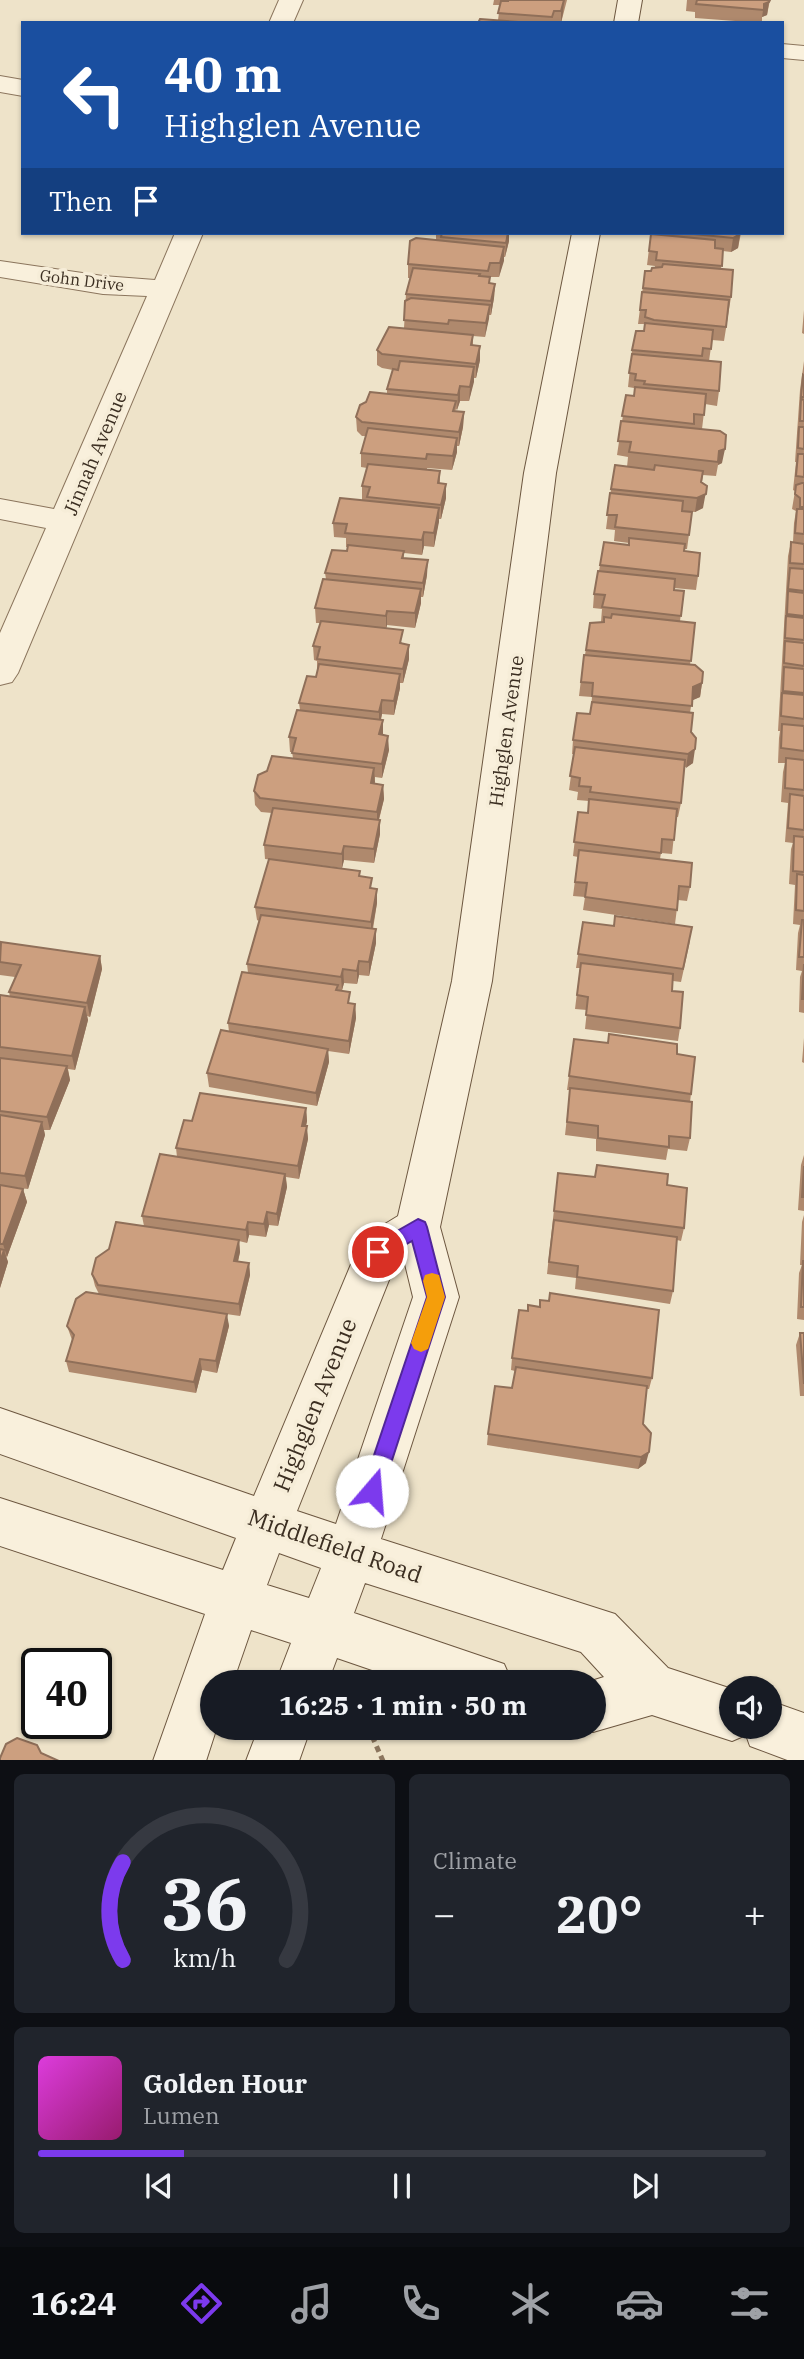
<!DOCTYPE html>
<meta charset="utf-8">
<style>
:root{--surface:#171b24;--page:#20242c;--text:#f1f3f6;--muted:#9ea1a6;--line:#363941;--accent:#7c3aed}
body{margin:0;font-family:"IBM Plex Serif",serif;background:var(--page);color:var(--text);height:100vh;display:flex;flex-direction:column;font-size:26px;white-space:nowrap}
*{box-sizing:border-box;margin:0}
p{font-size:23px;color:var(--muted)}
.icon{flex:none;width:38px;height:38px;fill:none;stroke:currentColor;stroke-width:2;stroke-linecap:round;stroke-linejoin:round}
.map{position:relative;height:1760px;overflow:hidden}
.panel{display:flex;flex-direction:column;gap:14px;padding:14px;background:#0d0f14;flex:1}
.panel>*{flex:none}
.banner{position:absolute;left:21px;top:21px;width:763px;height:214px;border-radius:0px;box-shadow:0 2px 5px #0004;background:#1a4fa0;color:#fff;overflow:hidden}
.buttons{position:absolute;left:719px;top:1676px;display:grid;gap:14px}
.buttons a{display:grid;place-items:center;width:63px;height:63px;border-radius:50%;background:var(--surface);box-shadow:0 2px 5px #0004;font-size:35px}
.speed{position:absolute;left:21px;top:1648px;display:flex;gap:14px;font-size:35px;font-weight:700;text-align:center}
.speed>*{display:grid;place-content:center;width:91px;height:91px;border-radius:50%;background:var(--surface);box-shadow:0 2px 5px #0004;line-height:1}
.speed .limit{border:4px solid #111;border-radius:10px;background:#fff;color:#111}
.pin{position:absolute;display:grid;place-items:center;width:60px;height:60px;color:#fff;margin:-30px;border:4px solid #fff;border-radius:50%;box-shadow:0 2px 7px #0007}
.me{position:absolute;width:77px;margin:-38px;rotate:18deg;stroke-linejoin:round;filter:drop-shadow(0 0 5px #0008)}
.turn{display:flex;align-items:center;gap:24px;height:147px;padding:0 28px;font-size:32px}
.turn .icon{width:91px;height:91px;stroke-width:2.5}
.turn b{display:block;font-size:49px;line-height:60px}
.then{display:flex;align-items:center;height:66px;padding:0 28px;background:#0003;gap:14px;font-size:26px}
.big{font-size:52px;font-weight:800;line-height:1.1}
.panel .card{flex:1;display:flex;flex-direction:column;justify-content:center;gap:10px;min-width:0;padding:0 24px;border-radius:10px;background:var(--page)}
.panel .dial{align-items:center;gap:0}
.dial svg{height:182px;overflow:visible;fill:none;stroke:var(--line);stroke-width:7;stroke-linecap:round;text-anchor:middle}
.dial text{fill:var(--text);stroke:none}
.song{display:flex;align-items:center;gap:21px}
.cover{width:84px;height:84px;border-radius:10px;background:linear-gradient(135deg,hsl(300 70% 55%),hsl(320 70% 35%))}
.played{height:7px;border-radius:4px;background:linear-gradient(90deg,var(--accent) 20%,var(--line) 20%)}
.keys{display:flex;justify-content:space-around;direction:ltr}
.heat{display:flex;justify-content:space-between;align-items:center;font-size:38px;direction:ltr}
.panel .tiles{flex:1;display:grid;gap:14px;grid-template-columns:1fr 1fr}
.card:last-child{grid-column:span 2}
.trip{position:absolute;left:200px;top:1670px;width:406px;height:70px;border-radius:35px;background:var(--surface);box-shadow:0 2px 5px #0004;font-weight:800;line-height:70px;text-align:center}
.tab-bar{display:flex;height:112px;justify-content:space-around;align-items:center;background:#090b0e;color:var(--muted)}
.tab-bar .icon{width:49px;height:49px}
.tab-bar .current{color:var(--accent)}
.tab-bar b{font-size:32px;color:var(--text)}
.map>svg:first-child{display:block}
</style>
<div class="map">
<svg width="804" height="1761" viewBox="0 0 804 1761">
<rect width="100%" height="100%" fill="#eee3c9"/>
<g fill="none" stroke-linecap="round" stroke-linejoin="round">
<defs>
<path id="street" d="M279 0H303L293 23H269Z
M782 44 804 46V60L782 58Z
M0 76 23 80V96L0 92Z
M175 233H203L18 673 12 682 0 685V633L46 528 0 519V499L54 509 147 296 103 294 0 277V261L103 276 155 280Z"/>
<path id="secondary" d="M618 0H642L638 23H614Z
M572 233H600L556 473 492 981 440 1227 459 1297 381 1539 615 1614 668 1668 732 1689V1727H770V1701L804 1713V1761H790L750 1746 746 1735 732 1741 652 1715 593 1732 581 1727H593V1682H588L604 1677 581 1652 365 1583 354 1613 504 1664 512 1682H407L337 1658 328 1682H276L291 1643 251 1630 233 1682H212V1727H217L206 1761H153L205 1614 0 1546V1498L223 1570 236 1538 0 1454V1408L254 1496 362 1238 398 1216 452 981 524 473ZM404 1260 413 1297 336 1524 297 1511 395 1265ZM279 1553 321 1568 309 1598 267 1585Z
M259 1727H311L299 1761H246Z"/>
</defs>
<use href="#street" stroke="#8b755d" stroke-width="2"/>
<use href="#secondary" stroke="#6d5740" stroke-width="2"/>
<path stroke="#8b755d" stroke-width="5" stroke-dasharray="6 4.5" stroke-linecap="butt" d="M368 1727 383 1761"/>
<use href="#street" fill="#f9f0dc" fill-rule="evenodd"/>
<use href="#secondary" fill="#f9f0dc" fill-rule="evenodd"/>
</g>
<path fill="#af896d" d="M494 0H567L561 23H478L498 20 500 5H493Z
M687 0H770L767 15 762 17V23L695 18V12L686 11Z
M436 233H509V241L505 257H504L499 277H490L489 283 495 284 494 298 491 315H489L485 337 473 336V345L480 360 476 378H474L469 401H460L457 410 456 409 455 412H464L463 427 459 446H457V452L452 470 427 468V470L440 471V483L446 498 441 519H439L434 547 424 546 422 555 404 553V558L427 575 423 597H421V603L415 628 387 625 386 628 403 644 409 645V659L403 683H400V688L394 715 382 714 381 720 383 735 389 750 382 778 375 777 374 784 383 785 384 799 379 820 380 834 374 863 344 860 342 868 265 859 264 845 272 813 261 812 255 805 254 791 293 758 292 752H290L289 737 300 710 299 703 316 677 317 672V661L314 660 313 646 320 623H316L315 608 326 579 325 573 347 551 348 547H346V538L334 537 333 523 362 500V486L367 468 361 467V453L366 436H362L357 431 356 417 387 394V389L393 370 382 368 377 365V350L404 328 406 294 410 278H408V264L436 240Z
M651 233H741L738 248 731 252 723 251 721 269 731 297 724 341 712 340 709 361 719 391 717 406 705 404 702 429 722 463 718 465 716 476 703 475 702 482 703 508 695 512 683 511 692 512 687 549H684V551L698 576 696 590 674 588V590L684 591 680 621 695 623 690 665 702 683 700 697 692 700 690 713 693 763 684 768 681 803 678 817H676L672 854 661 853 660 859 690 887 687 901 678 900 675 924 583 910 585 897 573 896 578 857 573 856 578 812 588 813 589 801 577 800 578 792 569 790 574 754H572L573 740 590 714 591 709 592 697 579 696 584 655H585L590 623 604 622H601L602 609 593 608 594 594 599 571 604 542 629 545V543L614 541 615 530 606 529 611 489 627 467 628 457 617 455 626 395 634 396V388L628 387 632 350 644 331V324H638L645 271H651L655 268V266L647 265Z
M804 310V334L802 333Z
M804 361V1013L799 1012 800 977 802 971 796 970 798 933 800 925 793 924 795 885 789 884 791 849 793 843 785 842 788 803 781 802 783 772 785 763H778L779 738 780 731H778L788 556 791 542H793L794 523 796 511 792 509 795 491 793 490 796 462H795L800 390Z
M360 876 372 888 377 903 373 929 376 943 369 976 359 975 357 984 344 983 342 990H338L350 1004H355L356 1018 349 1054 328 1051 329 1062 317 1106 209 1087 207 1073 229 1032 228 1023 248 973 247 964 259 921 257 920 255 907Z
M583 922 690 941 681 982 673 981 672 991 680 1028 678 1041 585 1029 587 1010 575 1009 580 968H576Z
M0 945 100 956 102 969 90 1017 87 1016 88 1020 75 1070 68 1069 70 1080 50 1130H44L45 1135 28 1189 2 1186 23 1189 27 1202 7 1257 6 1256 8 1262 0 1288V995L10 997 9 992 15 977 0 975Z
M804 1038V1063L802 1062Z
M574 1039 677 1054 691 1094 690 1102V1138L687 1151 668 1149 666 1160 596 1151V1139L565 1135 570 1090H567Z
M306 1108 307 1121 306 1126 308 1139 299 1179 286 1177 287 1187 278 1226 269 1225 266 1237 249 1235 247 1243 239 1241 240 1252 238 1262 249 1263 250 1275 240 1316 226 1314 229 1326 217 1373 202 1370 196 1393 69 1372 66 1361 72 1340 67 1326 99 1294 95 1286 92 1274 144 1226 142 1216 177 1157 176 1148Z
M804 1155V1211L798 1210 801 1165Z
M558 1173 667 1185 684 1228 681 1241 677 1240 673 1291 670 1304 575 1289 576 1278 547 1274Z
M804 1215V1320L797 1319 799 1273 802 1265H800L802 1222Z
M540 1307 652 1378 649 1389H647L643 1424 646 1463 638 1469 487 1445 488 1434 512 1388 515 1371 511 1370 512 1358 528 1311Z
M800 1333H804V1396H800L796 1345Z"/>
<path fill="#8f6f59" d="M564 0 563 13 561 23V11Z
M769 2 767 15 762 17 764 4Z
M508 233H509V241L505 257 506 243Z
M740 234 738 248 731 252 733 238Z
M504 247V261L499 277 500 263Z
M495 284 494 298 491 315V301Z
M490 305 489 319 485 337 486 323Z
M480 346V360L476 378V364Z
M474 367V382L469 401 470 387Z
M460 386V401L457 410 458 395Z
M464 412 463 427 459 446V432Z
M457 438V452L452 470 453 456Z
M725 449 722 463 718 465 719 451Z
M446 484V498L441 519V505Z
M707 486 703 508 695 512 697 498Z
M439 508V522L434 547V533Z
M424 532V546L422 555V540Z
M428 560 427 575 423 597V583Z
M421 589V603L415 628V613Z
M387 611V625L386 630V616Z
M409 645V659L403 683V669Z
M400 674V688L394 715V701Z
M702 683 700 697 691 701 693 687Z
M382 700V714L379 726V712Z
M383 720V734L379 748V734Z
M388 736 389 750 382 778V764Z
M695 749 693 763 686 768 688 754Z
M374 768 375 782 371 797V783Z
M383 785 384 799 377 826V812Z
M380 820V834L374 863V849Z
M344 846V860L342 868V854Z
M377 889V903L371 936V922Z
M376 929V943L369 976V962Z
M100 956 102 969 90 1017 87 1003Z
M359 961V975L357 984V971Z
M343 969 344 983 342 990 341 977Z
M355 1004 356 1018 349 1054V1041Z
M85 1007 88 1020 75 1070 72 1056Z
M328 1049 329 1062 317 1106 316 1093Z
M67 1066 70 1080 50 1130 47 1117Z
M306 1108 307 1121 303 1139 302 1126Z
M42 1122 45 1135 28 1189 25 1176Z
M307 1126 308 1139 299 1179 298 1166Z
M285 1174 287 1187 278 1226 277 1214Z
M23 1189 27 1202 7 1257 3 1244Z
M267 1212 269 1225 266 1237 264 1224Z
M248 1222 249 1235 247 1243 246 1230Z
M239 1240 240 1252 235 1273 234 1261Z
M4 1250 8 1262 0 1288V1262Z
M249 1263 250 1275 240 1316 239 1304Z
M227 1314 229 1326 217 1373 216 1361Z
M200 1359 202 1370 196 1393 194 1382Z
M649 1452 646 1463 638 1469 641 1457Z"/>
<path fill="#cc9f7f" stroke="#8f6f59" stroke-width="2" d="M508 0H564L561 11H554L552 17 498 13 501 1H508Z
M697 0H770L769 2 764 4V10L696 4Z
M480 19 532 23H478Z
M442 233H508L506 243 441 237Z
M684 233H741L740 234 733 238Z
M651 234 715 240V248L723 249 722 266 656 260 657 252 649 251Z
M416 238 504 247 500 263H490L488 271 408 264 410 241Z
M663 264 733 270 731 297 643 288 645 271H651L652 268 662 267Z
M413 268 480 274 479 276 490 277 489 283 495 284 491 301 406 294Z
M642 292 729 300 726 327 654 320 645 317 646 310H640Z
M411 298 490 305 486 323 449 320 448 324 404 320 405 301Z
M645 323 713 330 711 349 703 348 702 356 632 350 636 331H644Z
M389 327 473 335 471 345 480 346 476 364 382 354 377 350Z
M632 354 721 362 719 391 644 384 645 381 635 380 636 374 629 373Z
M400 361 474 367 470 387 460 386 458 395 387 389 393 369 398 370Z
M803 375 804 376V397H801Z
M635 387 706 394 704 415 694 414V424L622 416 626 395 634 396Z
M370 392 456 401 453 411 464 412 459 432 362 422 356 417 360 405 366 402Z
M801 399 804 400V421H800Z
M621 421 720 431 726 435 725 449 719 451 718 462 629 452 631 442 618 441Z
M799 427H804V449L798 448Z
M368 428 457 438 453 456 427 454 426 459 361 453Z
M798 454H804V477L796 476Z
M368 464 440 471 438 483 446 484 441 505 367 497 370 487 362 486Z
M615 465 654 470 655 465 703 471 701 482 707 486 706 494 697 498 611 489Z
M802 483H804V507H800V498L795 494 796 485Z
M610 493 683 501 682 511 692 512 689 535 615 527 617 515H607Z
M340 498 439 508 434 533 424 532 422 540 345 533 347 524 333 523Z
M797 509H804V534L795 533Z
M629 538 685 544 684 551 700 553 698 576 600 565 604 542 629 545Z
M791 542 804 544V564L790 563Z
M348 545 404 551 402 558 428 560 423 583 325 573 332 550 347 551Z
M790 568 804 569V591L788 589Z
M598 571 675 579 674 590 684 591 681 616 602 607 605 595 594 594Z
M323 579 421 589 415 613 387 611 386 616 315 608Z
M788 591 804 593V616L787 614Z
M612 614 695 623 691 661 586 650 590 623 604 622V617L611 618Z
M786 616 804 618V640L785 638Z
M321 621 403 630 400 643 409 645 403 669 317 659 320 647 313 646Z
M785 641 804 643V666L784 663Z
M584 655 695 665 703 672 702 683 693 687 692 706 592 696 593 683 581 682Z
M319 664 400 674 394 701 382 700 379 712 299 703 307 676 316 677Z
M784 667 804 669V693L783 691Z
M782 693 804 695V719L781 716Z
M592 702 693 713 691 732 696 738 695 749 688 754 573 740 577 713 590 714Z
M297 710 383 720 379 734 388 736 382 764 292 753 296 738 289 737Z
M782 724 804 726V751L781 748Z
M575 747 685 760 681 803 590 792 591 787 579 786 580 778 570 776Z
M272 756 374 768 371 783 383 785 377 812 260 798 254 791 258 775 267 771Z
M786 758 804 760V790L785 788Z
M790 794 804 796V830L788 828Z
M589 799 677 809 674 840 662 839 661 853 574 842 578 812 588 813Z
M273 808 380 820 374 849 344 846 342 854 264 845Z
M794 836 804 837V872L793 871Z
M579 850 692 863 690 887 679 886 677 910 585 897 587 883 575 882Z
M269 859 360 871 359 876 372 878 370 888 377 889 371 922 255 907Z
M797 874 804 875V911L796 910Z
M261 915 376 929 369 962 359 961 357 971 343 969 341 977 247 964Z
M615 916 692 927 683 969 578 954 583 922 614 926Z
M802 920H804V957H799Z
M1 942 100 956 87 1003 9 992 21 965 0 962Z
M581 963 673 974 672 991 683 992 680 1028 586 1015 588 997 577 995Z
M804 964V999H802Z
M242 972 338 985 336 990 350 992 348 1003 355 1004 349 1041 228 1023Z
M0 995 85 1007 72 1056 0 1047Z
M221 1030 328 1049 316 1093 207 1073Z
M609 1034 677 1044V1054L695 1057 691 1094 569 1076 574 1039 608 1043Z
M0 1058 67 1066 47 1117 0 1111Z
M570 1088 692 1102 690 1138 669 1136V1147L598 1138V1126L567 1122Z
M200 1093 306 1108 302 1126H307L298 1166 176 1148 184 1120 192 1121Z
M0 1115 42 1122 25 1176 0 1173Z
M160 1154 285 1174 277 1214 267 1212 264 1224 248 1222 246 1230 142 1216Z
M597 1165 668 1174 667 1185 687 1188 684 1228 554 1211 558 1173 595 1177Z
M804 1166V1197H802Z
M0 1185 23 1189 3 1244H0Z
M554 1220 677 1237 673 1291 577 1277 578 1266 549 1262Z
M116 1222 239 1240 234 1261 249 1263 239 1304 98 1285 92 1274 96 1258 109 1249Z
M0 1249 4 1250 0 1262Z
M803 1261H804V1307H801Z
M86 1292 227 1314 216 1361 200 1359 194 1382 66 1361 74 1335 67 1326 76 1299Z
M550 1293 659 1310 652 1378 512 1358 519 1310 528 1311V1305L540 1307V1300L549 1301Z
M800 1333H804V1384Z
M516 1367 647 1386 643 1424 651 1433 649 1452 641 1457 488 1434 495 1386 512 1388Z
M17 1738 37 1745 41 1753 59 1761H0V1758L6 1744Z"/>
<path fill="#7c3aed" stroke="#51269a" stroke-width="2" d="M418 1219 425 1222 427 1227 445 1297 382 1491 380 1498 372 1501 365 1498 362 1491 427 1297 412 1241 378 1260 371 1258 368 1252 371 1246Z"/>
<path fill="#f59e0b" d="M432 1273 439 1275 445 1297 430 1343 428 1349 421 1352 414 1349 411 1343 427 1297 423 1281 425 1275Z"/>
<g text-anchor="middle" stroke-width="7" stroke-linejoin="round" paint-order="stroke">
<g font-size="16" fill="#3b2e21" stroke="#f6edd8">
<text transform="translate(82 280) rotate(7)" y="6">Gohn Drive</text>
</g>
<g font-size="19" fill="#3b2e21" stroke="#f6edd8">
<text transform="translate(95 453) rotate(-67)" y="7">Jinnah Avenue</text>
<text transform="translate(506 731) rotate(-82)" y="7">Highglen Avenue</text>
</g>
<g font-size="23" fill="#3b2e21" stroke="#f6edd8">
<text transform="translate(315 1405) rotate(-68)" y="8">Highglen Avenue</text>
<text transform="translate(335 1546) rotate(19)" y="8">Middlefield Road</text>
</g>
</g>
</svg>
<div class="buttons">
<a><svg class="icon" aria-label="sound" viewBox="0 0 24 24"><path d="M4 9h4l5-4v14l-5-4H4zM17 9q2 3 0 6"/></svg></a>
</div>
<div class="speed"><div class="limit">40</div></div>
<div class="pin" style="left:378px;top:1252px;background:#d93025"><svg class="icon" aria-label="arrive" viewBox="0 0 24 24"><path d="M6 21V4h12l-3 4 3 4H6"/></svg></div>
<svg class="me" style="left:372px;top:1491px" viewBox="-20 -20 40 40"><circle r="19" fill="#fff"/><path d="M0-13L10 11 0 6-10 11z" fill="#7c3aed"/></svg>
<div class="trip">16:25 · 1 min · 50 m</div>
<div class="banner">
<div class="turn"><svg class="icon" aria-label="left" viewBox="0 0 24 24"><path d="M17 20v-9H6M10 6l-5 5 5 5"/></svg><div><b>40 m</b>Highglen Avenue</div></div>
<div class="then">Then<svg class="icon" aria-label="arrive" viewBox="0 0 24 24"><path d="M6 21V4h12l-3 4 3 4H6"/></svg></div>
</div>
</div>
<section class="panel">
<div class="tiles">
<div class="card dial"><svg viewBox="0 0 100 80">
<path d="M14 69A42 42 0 1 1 86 69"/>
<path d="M14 69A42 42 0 0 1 14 26" stroke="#7c3aed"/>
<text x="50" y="56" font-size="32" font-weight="700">36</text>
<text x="50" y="72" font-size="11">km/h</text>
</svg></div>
<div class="card"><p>Climate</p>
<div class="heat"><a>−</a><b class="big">20°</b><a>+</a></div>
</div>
<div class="card">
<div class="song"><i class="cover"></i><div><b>Golden Hour</b><p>Lumen</p></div></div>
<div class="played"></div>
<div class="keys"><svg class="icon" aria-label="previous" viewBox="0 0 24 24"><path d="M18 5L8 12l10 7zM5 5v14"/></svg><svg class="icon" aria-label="pause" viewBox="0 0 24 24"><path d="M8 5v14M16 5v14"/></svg><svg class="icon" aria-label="next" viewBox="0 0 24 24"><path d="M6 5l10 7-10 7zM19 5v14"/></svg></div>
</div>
</div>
</section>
<nav class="tab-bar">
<b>16:24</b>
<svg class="icon current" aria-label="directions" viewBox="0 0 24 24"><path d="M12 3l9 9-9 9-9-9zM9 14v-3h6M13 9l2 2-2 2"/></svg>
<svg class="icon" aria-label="music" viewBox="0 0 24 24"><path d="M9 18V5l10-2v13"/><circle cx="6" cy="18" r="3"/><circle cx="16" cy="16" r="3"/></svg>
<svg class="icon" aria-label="phone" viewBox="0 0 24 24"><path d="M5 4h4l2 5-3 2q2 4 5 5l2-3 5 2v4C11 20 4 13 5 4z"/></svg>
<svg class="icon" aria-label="climate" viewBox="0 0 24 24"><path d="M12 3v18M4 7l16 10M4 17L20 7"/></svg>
<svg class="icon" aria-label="car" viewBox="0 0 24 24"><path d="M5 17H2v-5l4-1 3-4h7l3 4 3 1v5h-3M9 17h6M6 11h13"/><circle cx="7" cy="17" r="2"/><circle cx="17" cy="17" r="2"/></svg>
<svg class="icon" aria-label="filters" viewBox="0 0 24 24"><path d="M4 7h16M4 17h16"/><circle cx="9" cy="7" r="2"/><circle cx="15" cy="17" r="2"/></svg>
</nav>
